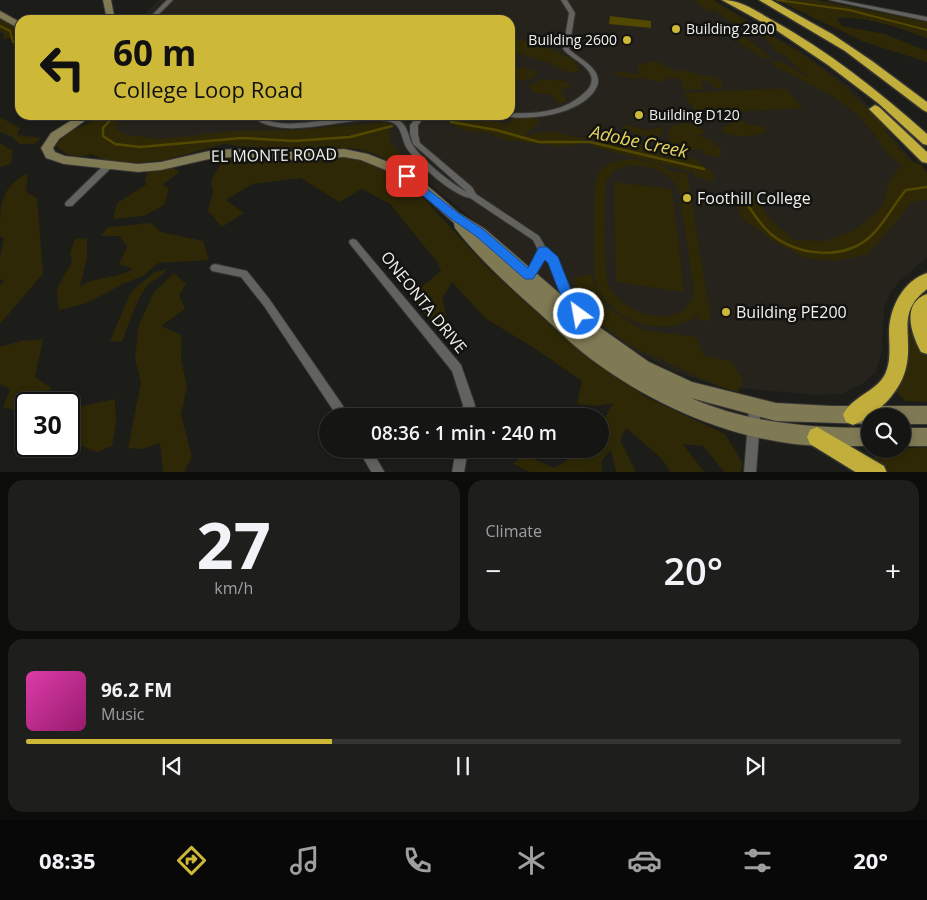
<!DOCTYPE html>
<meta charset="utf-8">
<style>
:root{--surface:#151513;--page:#1e1e1c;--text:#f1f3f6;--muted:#9d9fa0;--line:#343433;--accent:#ceb838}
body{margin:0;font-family:"Open Sans",sans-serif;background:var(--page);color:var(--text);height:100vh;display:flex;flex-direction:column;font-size:19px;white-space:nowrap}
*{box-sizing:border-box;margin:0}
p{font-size:16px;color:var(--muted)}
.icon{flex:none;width:28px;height:28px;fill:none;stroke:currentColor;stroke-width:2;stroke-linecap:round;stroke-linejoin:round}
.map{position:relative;height:472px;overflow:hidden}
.drawer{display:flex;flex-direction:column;gap:8px;padding:8px;background:#0c0c0a;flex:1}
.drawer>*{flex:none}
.banner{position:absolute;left:15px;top:15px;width:500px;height:105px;border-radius:15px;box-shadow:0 2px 8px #0003,0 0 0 1px var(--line);background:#ceb838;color:#111;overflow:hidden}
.buttons{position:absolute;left:861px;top:408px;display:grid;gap:10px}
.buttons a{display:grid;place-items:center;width:50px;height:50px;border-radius:50%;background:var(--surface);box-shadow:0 2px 8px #0003,0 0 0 1px var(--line);font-size:25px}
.speed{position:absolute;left:15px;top:392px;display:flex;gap:10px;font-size:25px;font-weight:700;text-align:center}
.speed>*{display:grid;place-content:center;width:65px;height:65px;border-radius:50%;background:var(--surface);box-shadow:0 2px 8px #0003,0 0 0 1px var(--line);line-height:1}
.speed .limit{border:2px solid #111;border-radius:8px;background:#fff;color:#111}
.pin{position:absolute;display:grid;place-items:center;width:42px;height:42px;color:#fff;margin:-21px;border-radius:10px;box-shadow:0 2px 8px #0006}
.me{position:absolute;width:55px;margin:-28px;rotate:328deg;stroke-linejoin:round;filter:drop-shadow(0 0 4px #0008)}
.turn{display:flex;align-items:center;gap:18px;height:105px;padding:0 15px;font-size:22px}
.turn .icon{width:65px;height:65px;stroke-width:2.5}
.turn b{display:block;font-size:35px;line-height:42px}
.big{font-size:38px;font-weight:600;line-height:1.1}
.drawer .widget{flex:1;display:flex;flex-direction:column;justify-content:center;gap:8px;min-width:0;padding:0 18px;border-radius:15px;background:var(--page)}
.drawer .dial{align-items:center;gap:0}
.dial b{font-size:65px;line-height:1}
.song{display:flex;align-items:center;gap:15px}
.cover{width:60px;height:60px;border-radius:8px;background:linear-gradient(135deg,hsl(320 70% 55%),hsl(320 70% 35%))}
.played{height:5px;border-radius:2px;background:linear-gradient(90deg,var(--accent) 35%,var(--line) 35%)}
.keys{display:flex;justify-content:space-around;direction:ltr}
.heat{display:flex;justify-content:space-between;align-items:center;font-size:28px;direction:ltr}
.drawer .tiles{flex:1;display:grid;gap:8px;grid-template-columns:1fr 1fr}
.widget:last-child{grid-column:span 2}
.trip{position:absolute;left:319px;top:408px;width:290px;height:50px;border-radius:25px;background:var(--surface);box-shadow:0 2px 8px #0003,0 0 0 1px var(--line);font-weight:600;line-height:50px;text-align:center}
.tabs{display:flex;height:80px;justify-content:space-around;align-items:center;background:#080808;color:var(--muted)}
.tabs .icon{width:35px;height:35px}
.tabs .current{color:var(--accent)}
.tabs b{font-size:22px;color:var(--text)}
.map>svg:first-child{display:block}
</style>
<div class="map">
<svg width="927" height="473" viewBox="0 0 927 473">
<rect width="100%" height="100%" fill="#1c1c19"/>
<path fill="#25231b" d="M159 0H713L799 50 855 90 927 178V257L899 282 890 293 884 309 882 351 876 372 862 384 841 394 815 395 741 388 705 382 675 372 633 350 560 298 463 211 432 186 407 168 376 153 349 144 163 143 113 137 115 118 119 115H510V20H138Z"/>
<path fill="#2e2806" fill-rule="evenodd" d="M694 0H713L754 26C738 27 727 20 714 10L709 12Z
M777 0H817L927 22V38C898 28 868 16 837 18L842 26 885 34 927 51V62L864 42Z
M0 19 13 24 20 30V40L18 38 4 39V34L0 31Z
M729 25 772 58 764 59 726 34 722 26Z
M749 29C779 33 837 77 858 100 869 110 871 115 884 123L886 132 909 160 921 165 927 172V200L911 202 902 215 868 254 837 261 805 258 775 242 743 219 733 196 743 193 757 195 767 216 794 240 824 241 855 230 882 207 889 182 901 165 886 153 876 136 856 113 831 95 776 67 772 62 780 61 809 78 784 55 776 52 766 38 750 32Z
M510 37 547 47 574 60 579 71 567 73 549 63 510 51Z
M650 61 657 62 676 71H688L702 76H713L721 80 722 89 714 88 708 81H702L703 89 687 90 681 86 683 80 673 77 660 82C644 76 627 81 612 73L619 71 638 75V67Z
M514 67 527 68 538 72C531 82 521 80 510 80V68Z
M543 79 565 81 572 87 560 89 567 101 560 104 549 94 535 93 528 86Z
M785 88 803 108 697 114 683 93Z
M99 115H122L117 119 116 128 125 135 162 139 233 131 295 130 389 122C387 151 397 144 408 165L401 167 375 154 358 149 326 147 300 149 249 147 224 144 165 160 128 164 104 160 92 154C76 158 68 158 56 145L67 133 89 123Z
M487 115 505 125 512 122 511 119 515 117 521 119 527 116 538 115V124L527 132 530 136C553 126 562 137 584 138L581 144 558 146 505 140 490 133 465 131 453 124 452 118Z
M0 117 20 128 17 135 42 138 34 144H20L12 137 0 132Z
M737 117 749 125 764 126 767 131C757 137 733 138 723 132V127L730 123 729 120Z
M685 122 696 125 706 132 698 135 710 140 721 148V155L715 157 705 154 700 149 686 151 675 148 667 135 671 127Z
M626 125 649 130 661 127 664 131 657 139 638 135 622 128Z
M600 134 694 158 715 175 713 182 694 176 693 172 593 147Z
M0 143 13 151 11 164 0 167Z
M260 153 288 162 333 154 369 160 406 179 488 268 565 338 644 396 725 434 742 462 741 472H724L703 446 683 444 704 472H670L662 459 626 428 620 440 636 472H616L611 450 601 461 602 472H530L513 464 523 454 554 468 572 457V449H600V422L604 420 613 403 597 406 577 404 582 381 531 346 485 318 452 282 442 299 449 327 454 337 444 339 411 296 441 271 438 263 390 204 362 189 339 202 301 178 252 184 226 200 244 213 222 227 208 211 213 192 211 181 225 156Z
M632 159 656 163 677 174V172L687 173 711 321 698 320 697 315C661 342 599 319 594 272 595 256 592 185 598 174 605 162 620 160 632 159ZM628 166C648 164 670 171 679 190L694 292C685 335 620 315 608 284 603 271 604 198 606 181L614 171Z
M168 165 180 172 162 185 169 188 164 205 144 216 113 219 117 203 147 184 145 180 149 169Z
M28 173 26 192 37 198 43 274 0 324V286L4 282 0 279V256L4 239 0 236C0 205 0 187 28 173Z
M614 182 672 189 684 292 616 282Z
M151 223 161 232 203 241 209 260 158 263 143 276 125 283 87 303 59 310 57 288 72 262 70 253 75 239 87 238V258L80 287C96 275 115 280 133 269L119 264 127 247 120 236H101L108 227Z
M167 269C161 279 152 279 146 287 135 303 129 323 122 342L110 341 131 292 153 273Z
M174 273 186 284 179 295 185 309 161 326 182 335 181 360 187 386 181 415 192 457 184 472H163L160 443 142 449 128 448 141 382 135 359 139 324 154 292Z
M590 274 606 307 643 330 696 337 704 356 731 361 743 381 738 392 718 386 631 346 600 324 577 296 574 278Z
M904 322 927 355V402L905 401 894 389Z
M43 339 35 377 51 388 40 404H26V409L20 412 3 407 10 389 0 384V347L21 341Z
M115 399 116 423 112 446 97 452 69 441V411L82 406Z
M927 447V472H889L873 460 876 450Z"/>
<path fill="#534800" d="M610 16 651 21V28L609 24Z"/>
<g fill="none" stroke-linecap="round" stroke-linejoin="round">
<path stroke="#534800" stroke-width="2" d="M777 0 849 10 927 30
M0 26 10 31 13 42 20 44
M114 116 115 115"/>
<path stroke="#534800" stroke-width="2.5" d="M115 115 103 128V136L115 144 140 147 242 138 294 141 350 137 392 126
M451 122 496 130 539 142H590L704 169
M742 197C751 209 759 224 771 234 798 256 844 261 871 236 885 223 893 205 906 190L927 187"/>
<defs>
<path id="street" d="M167 0H173L153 20H147Z
M561 0H567L575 13 569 49C578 58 596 65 598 79 599 84 596 89 593 93 575 115 529 121 503 116L502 115H510V113C536 114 564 112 584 93 589 89 593 83 591 76 587 64 571 59 563 49L569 13Z
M829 0H840L927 17V21Z
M250 115C257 115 260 117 267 120 277 124 288 124 298 123 323 123 379 107 400 121 409 127 408 139 414 147 426 163 449 182 467 192L413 144 410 134V125L419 115H426L418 125V134L420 143 472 187 476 194 539 236 546 248 556 257 570 291 586 315 585 318 581 319 577 318 563 296 549 262 545 257C541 267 533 284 522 282L520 279 532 265 538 250 533 240 470 198C452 195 419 165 408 150 401 141 403 126 391 122 383 119 373 120 364 120 331 122 277 140 250 115Z
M109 162 113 165 112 167 72 206H66L65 204 66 202 106 163Z
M353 239 356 240 461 365 475 405 473 416H461L463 405 452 371 350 244 349 242 350 240Z
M215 264 247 271 270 300 350 416H337L264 306 241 277 212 271 210 268 212 265Z
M755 403 759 404 761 408 756 473H744L749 408 751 404Z
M358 449H371L385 473H372Z
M456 449H468L464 473H452Z"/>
<path id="secondary" d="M103 0H111L115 20H107Z
M0 11 20 22V29L0 18Z
M80 115H93L59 139 53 148 55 152 65 156 138 164 161 162 209 151 233 149 288 152 344 149 368 154 401 167 421 180 459 213 485 229 595 324 649 362 692 382 776 403 832 406H927V424H902V416H870V424L776 421 691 398C748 423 808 428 870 428V446C845 446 819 447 794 444 721 435 650 403 591 359 572 345 555 327 537 311 508 285 479 259 455 228L454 223 413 186 393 173 361 160 344 157 288 160 233 157 209 159 161 170 138 172 64 164 46 158 41 148 51 133Z
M902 428H927V446H902Z"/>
<path id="highway" d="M722 0C741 0 756 11 772 20 828 51 879 91 927 134V145L923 144 878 103 828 65 776 30Z
M759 0H771L832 34 872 61 927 102V112L923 110 845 51Z
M875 105 879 107 927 152V163L922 162 869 109Z
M927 273V289C897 312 912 332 907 363 903 390 878 415 853 425L846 422 843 415C852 395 881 391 887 369 891 357 889 343 889 331 890 307 903 281 927 273Z
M927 294V354L921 352C911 334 901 303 927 294Z
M817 427 884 466 887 473H857L810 444 807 437 810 430Z"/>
</defs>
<use href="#street" stroke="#363534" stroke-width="2"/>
<use href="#secondary" stroke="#363534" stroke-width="2"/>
<use href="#highway" stroke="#363534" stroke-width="3"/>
<use href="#street" fill="#62625e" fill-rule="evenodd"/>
<use href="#secondary" fill="#7f7954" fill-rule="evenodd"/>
<use href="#highway" fill="#c2ae3b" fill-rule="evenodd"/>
</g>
<path fill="#1a73e8" stroke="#114b97" d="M407 173 458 213 484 230 528 268 539 247H547L558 257 571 290 586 314 584 318C568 323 553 275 548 263L545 260 533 279H525L476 236 450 218 403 179V174Z"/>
<g fill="#ceb838" stroke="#131310" stroke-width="2">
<circle cx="676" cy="29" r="5"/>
<circle cx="627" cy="40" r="5"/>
<circle cx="639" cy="115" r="5"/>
<circle cx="687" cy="198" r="5"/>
<circle cx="726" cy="312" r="5"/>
</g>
<g text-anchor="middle" stroke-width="5" stroke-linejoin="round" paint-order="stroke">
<g font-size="14" fill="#f0f0ee" stroke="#131310" text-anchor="start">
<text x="686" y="34">Building 2800</text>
<text x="617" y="45" text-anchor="end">Building 2600</text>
<text x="649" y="120">Building D120</text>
</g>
<g font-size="16" fill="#f0f0ee" stroke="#131310">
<text transform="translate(274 155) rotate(-1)" y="6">EL MONTE ROAD</text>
<text transform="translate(424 302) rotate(51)" y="6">ONEONTA DRIVE</text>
</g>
<g font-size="16" fill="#f0f0ee" stroke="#131310" text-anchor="start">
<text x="697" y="204">Foothill College</text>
<text x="736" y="318">Building PE200</text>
</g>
<g font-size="18" font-style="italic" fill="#e6d362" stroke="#131310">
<text transform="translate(639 142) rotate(12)" y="6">Adobe Creek</text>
</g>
</g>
</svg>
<div class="buttons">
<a><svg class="icon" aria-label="search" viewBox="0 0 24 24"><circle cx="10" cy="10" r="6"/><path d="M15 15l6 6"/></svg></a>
</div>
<div class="speed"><div class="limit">30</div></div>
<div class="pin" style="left:407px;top:176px;background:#d93025"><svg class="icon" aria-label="arrive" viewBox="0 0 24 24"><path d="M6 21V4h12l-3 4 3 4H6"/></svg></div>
<svg class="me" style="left:579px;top:314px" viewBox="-20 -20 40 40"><circle r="17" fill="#1a73e8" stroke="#fff" stroke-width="3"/><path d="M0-11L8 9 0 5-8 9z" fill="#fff"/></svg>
<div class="trip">08:36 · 1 min · 240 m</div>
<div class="banner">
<div class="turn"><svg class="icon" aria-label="left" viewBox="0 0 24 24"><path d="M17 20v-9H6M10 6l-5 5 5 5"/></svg><div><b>60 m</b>College Loop Road</div></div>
</div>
</div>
<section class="drawer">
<div class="tiles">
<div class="widget dial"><b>27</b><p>km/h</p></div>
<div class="widget"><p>Climate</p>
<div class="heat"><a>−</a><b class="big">20°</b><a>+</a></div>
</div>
<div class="widget">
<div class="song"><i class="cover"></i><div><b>96.2 FM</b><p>Music</p></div></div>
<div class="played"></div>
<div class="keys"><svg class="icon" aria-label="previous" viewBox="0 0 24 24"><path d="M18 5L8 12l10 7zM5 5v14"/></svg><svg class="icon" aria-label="pause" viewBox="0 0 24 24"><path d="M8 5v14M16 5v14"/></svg><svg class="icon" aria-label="next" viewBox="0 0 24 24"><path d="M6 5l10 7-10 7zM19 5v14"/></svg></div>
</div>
</div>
</section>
<nav class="tabs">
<b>08:35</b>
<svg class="icon current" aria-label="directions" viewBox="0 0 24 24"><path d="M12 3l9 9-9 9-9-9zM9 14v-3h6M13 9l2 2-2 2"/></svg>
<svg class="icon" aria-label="music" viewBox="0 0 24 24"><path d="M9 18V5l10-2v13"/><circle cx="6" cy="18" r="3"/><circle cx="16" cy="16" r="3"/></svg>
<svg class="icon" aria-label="phone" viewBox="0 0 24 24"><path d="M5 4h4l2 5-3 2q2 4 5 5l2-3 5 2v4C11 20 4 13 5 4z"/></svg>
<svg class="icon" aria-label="climate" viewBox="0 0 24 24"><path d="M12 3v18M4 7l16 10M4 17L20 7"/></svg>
<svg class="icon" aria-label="car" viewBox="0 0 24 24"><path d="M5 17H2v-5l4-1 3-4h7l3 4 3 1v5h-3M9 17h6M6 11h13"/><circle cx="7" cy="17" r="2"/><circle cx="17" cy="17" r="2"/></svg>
<svg class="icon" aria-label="filters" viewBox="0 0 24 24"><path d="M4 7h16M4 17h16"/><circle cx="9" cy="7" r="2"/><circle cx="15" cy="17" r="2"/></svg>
<b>20°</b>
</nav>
